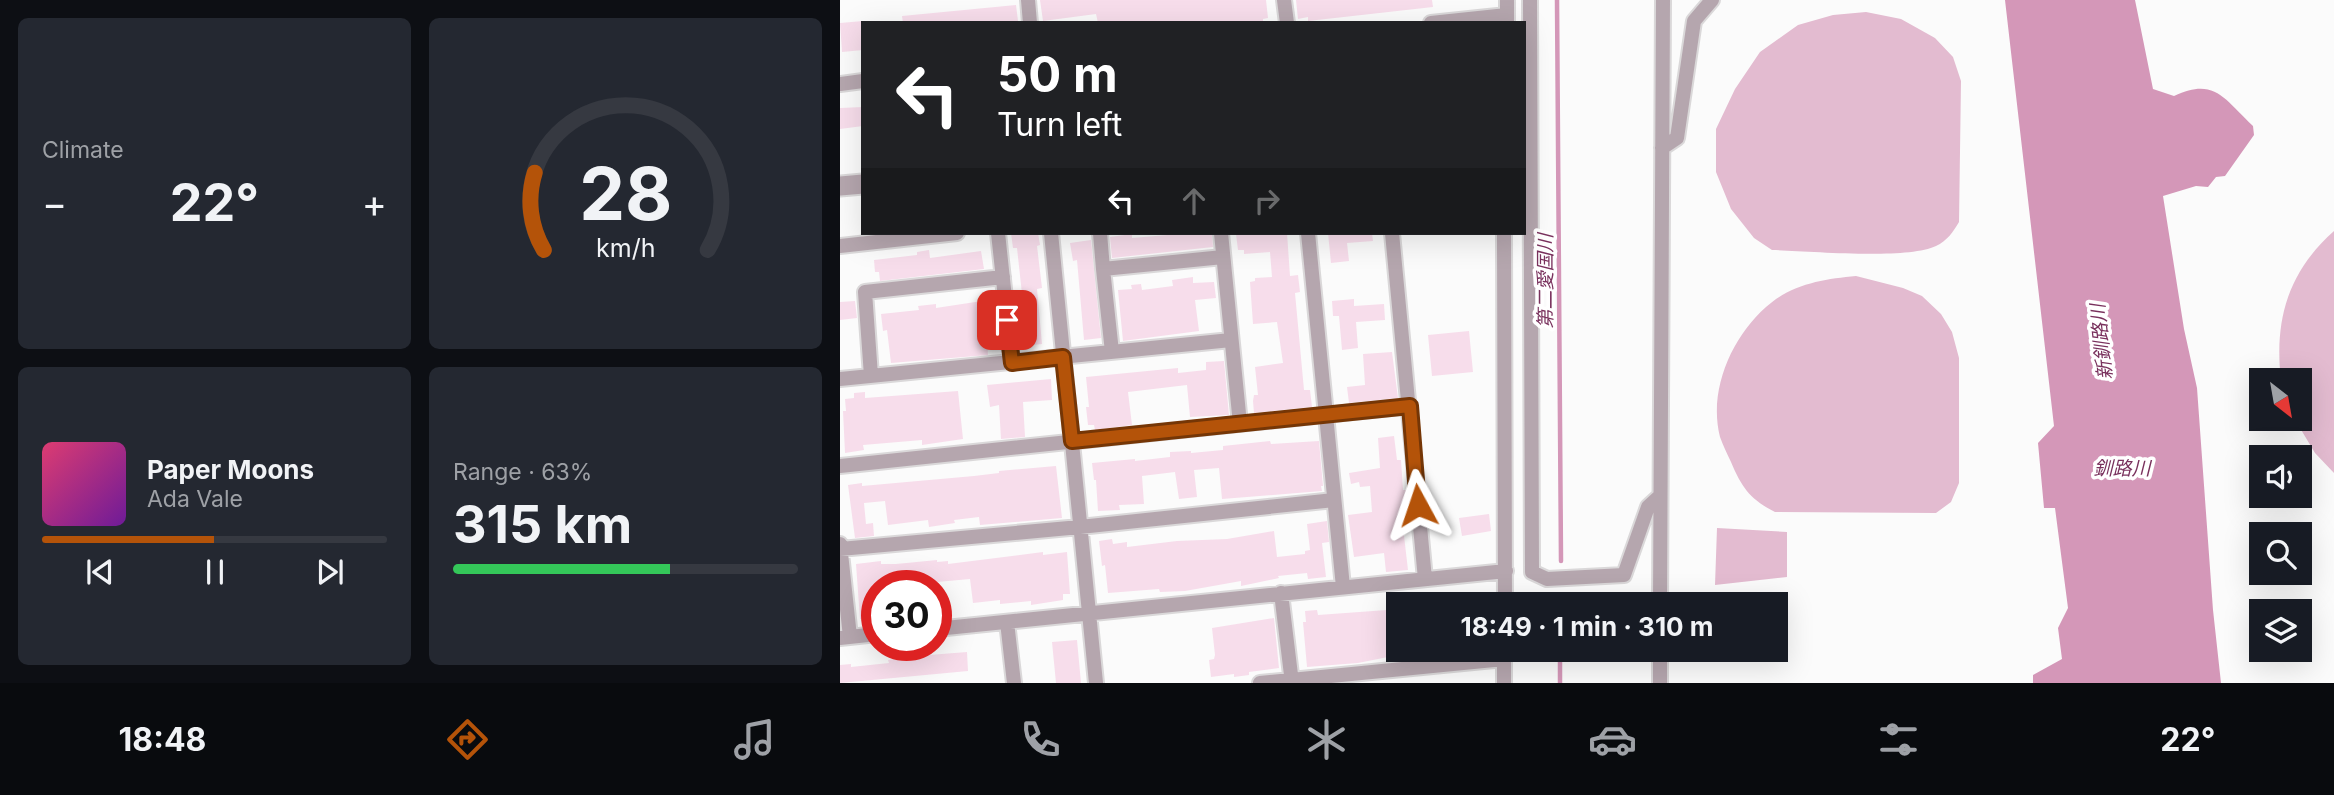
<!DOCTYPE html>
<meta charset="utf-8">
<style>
:root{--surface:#171b24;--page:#242831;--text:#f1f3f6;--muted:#9ea1a6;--line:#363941;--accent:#b45309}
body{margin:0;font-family:Inter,"Noto Sans JP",sans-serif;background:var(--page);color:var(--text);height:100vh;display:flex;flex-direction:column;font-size:26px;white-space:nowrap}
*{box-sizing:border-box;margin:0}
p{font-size:23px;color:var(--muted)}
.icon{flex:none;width:38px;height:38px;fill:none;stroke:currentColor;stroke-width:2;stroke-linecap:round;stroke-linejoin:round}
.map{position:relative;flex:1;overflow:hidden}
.side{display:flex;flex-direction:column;gap:18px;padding:18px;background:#0d0f14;width:840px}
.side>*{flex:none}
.hud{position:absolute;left:21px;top:21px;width:665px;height:214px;border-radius:0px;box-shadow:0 7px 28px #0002;background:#202124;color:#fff;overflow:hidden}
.needle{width:46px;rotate:149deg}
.buttons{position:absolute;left:1409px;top:368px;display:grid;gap:14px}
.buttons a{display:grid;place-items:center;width:63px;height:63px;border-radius:0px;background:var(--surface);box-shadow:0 7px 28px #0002;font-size:35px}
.speed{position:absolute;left:21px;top:570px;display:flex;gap:14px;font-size:35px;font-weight:700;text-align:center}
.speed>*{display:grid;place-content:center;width:91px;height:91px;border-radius:50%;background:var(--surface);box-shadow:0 7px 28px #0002;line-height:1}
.speed .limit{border:10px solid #d22;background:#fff;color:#111}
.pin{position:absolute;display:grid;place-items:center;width:60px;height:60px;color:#fff;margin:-30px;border-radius:14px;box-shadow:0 4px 10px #0006}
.me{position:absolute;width:77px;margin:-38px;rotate:355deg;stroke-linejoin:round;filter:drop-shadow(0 0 5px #0008)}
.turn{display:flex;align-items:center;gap:24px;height:147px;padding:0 21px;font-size:32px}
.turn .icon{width:91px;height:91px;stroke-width:2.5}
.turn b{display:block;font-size:49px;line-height:60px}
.lanes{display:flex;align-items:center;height:66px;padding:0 21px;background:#0003;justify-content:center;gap:35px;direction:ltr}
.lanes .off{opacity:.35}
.big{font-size:52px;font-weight:700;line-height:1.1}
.side .tile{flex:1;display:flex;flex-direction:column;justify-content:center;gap:10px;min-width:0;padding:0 24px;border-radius:10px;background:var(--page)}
.side .dial{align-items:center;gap:0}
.dial svg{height:182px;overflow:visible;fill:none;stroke:var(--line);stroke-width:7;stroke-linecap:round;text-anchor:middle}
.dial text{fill:var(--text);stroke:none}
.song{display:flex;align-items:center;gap:21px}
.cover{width:84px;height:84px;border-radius:10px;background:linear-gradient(135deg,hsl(340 70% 55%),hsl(280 70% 35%))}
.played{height:7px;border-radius:4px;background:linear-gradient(90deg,var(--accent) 50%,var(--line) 50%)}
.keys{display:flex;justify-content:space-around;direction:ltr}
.heat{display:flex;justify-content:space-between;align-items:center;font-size:38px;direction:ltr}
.charge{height:10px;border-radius:5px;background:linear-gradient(90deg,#34c759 63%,var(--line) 0)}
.side .tiles{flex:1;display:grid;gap:18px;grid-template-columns:repeat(2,1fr)}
.trip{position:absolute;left:546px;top:592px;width:402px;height:70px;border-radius:0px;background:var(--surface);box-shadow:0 7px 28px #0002;font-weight:700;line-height:70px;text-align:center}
.tab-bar{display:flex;height:112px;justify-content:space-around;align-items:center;background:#090b0e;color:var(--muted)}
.tab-bar .icon{width:49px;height:49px}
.tab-bar .active{color:var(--accent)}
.tab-bar b{font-size:32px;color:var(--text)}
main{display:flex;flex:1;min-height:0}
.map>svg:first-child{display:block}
</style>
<main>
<section class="side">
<div class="tiles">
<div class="tile"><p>Climate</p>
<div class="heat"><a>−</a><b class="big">22°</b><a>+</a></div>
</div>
<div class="tile dial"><svg viewBox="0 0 100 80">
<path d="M14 69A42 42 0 1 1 86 69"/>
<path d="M14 69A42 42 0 0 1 10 35" stroke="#b45309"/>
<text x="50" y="56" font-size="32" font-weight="700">28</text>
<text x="50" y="72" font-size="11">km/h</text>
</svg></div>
<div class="tile">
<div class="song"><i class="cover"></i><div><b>Paper Moons</b><p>Ada Vale</p></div></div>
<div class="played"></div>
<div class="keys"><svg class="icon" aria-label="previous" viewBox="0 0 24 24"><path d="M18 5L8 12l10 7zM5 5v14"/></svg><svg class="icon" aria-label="pause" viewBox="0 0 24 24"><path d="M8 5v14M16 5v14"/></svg><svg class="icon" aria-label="next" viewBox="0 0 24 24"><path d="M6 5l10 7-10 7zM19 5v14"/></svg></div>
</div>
<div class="tile"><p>Range · 63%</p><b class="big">315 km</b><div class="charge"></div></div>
</div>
</section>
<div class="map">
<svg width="1494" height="683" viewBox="0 0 1494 683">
<rect width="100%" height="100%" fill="#fbfbfb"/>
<path fill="#e3bbd0" d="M1026 12 1061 19 1095 38 1113 57 1121 81 1119 222C1113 232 1107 241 1096 246 1067 260 969 251 932 250L914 238 891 209 876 172V129L895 89 920 52 958 25 993 15Z
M1494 231V473L1475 453 1454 418H1460V380H1441C1434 320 1448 272 1494 231Z
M1016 276 1063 288 1082 296 1101 314 1112 332 1119 358V483L1111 502 1096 513 935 512C910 499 902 488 891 462 887 454 883 445 880 437 868 390 892 337 926 307 951 284 984 279 1016 276Z
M877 528 947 532V577L875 585Z"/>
<path fill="#d497b8" d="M1165 0H1295L1313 89 1334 96C1375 77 1384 99 1413 126L1414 135 1385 176 1376 177 1368 187 1356 186 1323 196 1344 329 1357 388 1373 610 1381 683H1193V675L1222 659 1218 628 1228 608 1215 508H1204L1198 443 1214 426Z"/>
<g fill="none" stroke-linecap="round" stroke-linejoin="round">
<path stroke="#d497b8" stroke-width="4.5" d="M717 0 721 561
M720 598V604
M720 649V683"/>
</g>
<path fill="#f7ddeb" d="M200 0H426L428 18 423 19V23H258L256 14 203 21Z
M456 0H592L593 7 468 21V17L458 19Z
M176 5 178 21 63 23 62 16Z
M23 21V50L2 52 0 23Z
M23 107V126L0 129V108Z
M171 233H198L200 245 197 246 202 288 197 289 202 344 182 346 178 303H183L177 248H173Z
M351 233H372L373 247 272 258 270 237 292 234V238Z
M416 233H447L450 276 458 275 460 292 455 293 464 390H470L472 407 414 413 413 401 414 395H418L415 367 443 363 437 322 413 324 410 282 415 281V278L432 277 430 252 404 254V250H398L396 234Z
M488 233H532L533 241 507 243 509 261 491 263Z
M251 240 261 338 244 340 237 260 233 261 230 243Z
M89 250 90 258 141 251 144 269 40 281 39 272H35L34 260 77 255V252Z
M353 277V283L374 282 376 298 355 300 359 331 283 341 278 290 292 289 291 285 301 284 302 290 333 286 332 280Z
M155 299 158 319 146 321 148 355 51 363 47 330 43 331 41 314 79 310 78 306 96 304V308Z
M514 299V306L544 304 545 320 516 322 518 348 502 350 499 316H493L492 301Z
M15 301 17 318 0 320V302Z
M629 331 633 372 592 376 588 335Z
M552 352 558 398 509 403 507 387 525 385 523 354Z
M384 361 389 415 350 417 347 385 288 392 292 425 255 430 254 425H248L246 407H249L246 377 338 368V373L366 370V362Z
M211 379 212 400 183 402 185 437 161 439 159 405 150 407 147 385Z
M118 391 123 439 82 445V440L23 445 24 450 5 453 3 411H6L5 399 14 398V393L25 392V398Z
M554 436 557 460H561L563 490H566L567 502 564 503 565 510H561L568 570 546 572 544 553 514 557 508 515 532 512 530 486 520 487 519 482 511 484 509 473 540 468 538 438Z
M430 441 431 444 479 441 483 486H481L482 491 382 499 379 468 354 470 357 497 339 499 335 472 302 476 304 504 279 505 280 510 258 511 256 480H254L252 463 295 459V461L330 457V452L351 451V453L383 450V446Z
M216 466 222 518 140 525 139 517 114 520 115 523 89 527 88 520 48 525 45 501 24 503 26 524 33 523 34 536 15 538 8 485 22 483V486L134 476 159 473V471Z
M649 514 651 531 622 536 619 518Z
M487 521 489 542 482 543 486 577 468 579 467 573 438 576 439 578 401 586V581L345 591 320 592 319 589 268 593 265 565 262 566 259 541 272 539 273 544 287 542V547L337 541 387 539 434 531 437 557 465 554V551L470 550 467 524Z
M203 552V555L227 552 230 594H223V600L191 605V601L160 604V600L133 603 130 579 64 585V583L37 586V617L20 619 16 564 41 561V564H56L97 560V562L108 561V564Z
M558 606V655L518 663 467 667 463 622H466L465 611 477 610 478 615 547 610 546 607Z
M434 618 439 668 409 672V675L394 677V674L371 677 369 660 374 659 375 655 372 628Z
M237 640 241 683H216L212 642Z
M127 652 128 671 0 683V665L11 664V667L49 663 48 660 64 657Z"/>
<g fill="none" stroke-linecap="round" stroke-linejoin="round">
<defs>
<path id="minor" d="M188 0 190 23
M444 0 447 23
M690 0 692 572 707 579 784 575 808 507 820 496
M591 23 667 15
M667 23V0
M0 84 23 81
M822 148 837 138 854 21 872 0
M158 233 172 363
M211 233 256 683
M260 233 263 269 383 257
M381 233 400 424
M468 233 503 587
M552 233 585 579
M664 233 665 604
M0 246 117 233
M263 269 272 352
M31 376 25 292 163 277
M0 379 391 340
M0 466 570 406
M0 544 10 637
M0 549 240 527 494 500
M441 593 452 683
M820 604 823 0
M167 622 174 683
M96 629 666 571
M0 638 37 634
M664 649V683
M420 683 664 659
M820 683V649"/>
<path id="tertiary" d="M0 186 23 184"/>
</defs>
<use href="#minor" stroke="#dad8d9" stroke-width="18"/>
<use href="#tertiary" stroke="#dad8d9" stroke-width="23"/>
<use href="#minor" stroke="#b5a6ae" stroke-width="14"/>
<use href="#tertiary" stroke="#b5a6ae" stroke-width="19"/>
</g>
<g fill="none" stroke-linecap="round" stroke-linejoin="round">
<defs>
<path id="route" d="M167 320 172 363 223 357 232 441 570 406 578 505"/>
</defs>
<use href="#route" stroke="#753606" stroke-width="18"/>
<use href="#route" stroke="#b45309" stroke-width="12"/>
</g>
<g text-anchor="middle" stroke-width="7" stroke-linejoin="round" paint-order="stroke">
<g font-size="19" font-style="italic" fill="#79315d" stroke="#fff">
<text transform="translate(705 281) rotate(-90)" y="7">第二愛国川</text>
<text transform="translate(1261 342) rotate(-96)" y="7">新釧路川</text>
<text x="1282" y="475">釧路川</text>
</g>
</g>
</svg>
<div class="buttons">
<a><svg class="needle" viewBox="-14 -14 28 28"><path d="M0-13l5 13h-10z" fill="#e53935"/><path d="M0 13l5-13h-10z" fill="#9ea1a6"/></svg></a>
<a><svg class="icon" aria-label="sound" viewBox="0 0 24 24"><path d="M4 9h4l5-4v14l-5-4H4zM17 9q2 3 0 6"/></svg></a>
<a><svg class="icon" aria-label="search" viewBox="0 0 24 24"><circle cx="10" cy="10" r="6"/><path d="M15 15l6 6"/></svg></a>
<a><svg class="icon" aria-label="layers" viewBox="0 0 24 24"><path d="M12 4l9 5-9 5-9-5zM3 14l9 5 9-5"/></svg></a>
</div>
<div class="speed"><div class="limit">30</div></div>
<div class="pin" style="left:167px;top:320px;background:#d93025"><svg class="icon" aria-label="arrive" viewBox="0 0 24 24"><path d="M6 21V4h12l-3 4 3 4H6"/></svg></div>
<svg class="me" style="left:578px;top:505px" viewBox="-20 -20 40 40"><path d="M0-17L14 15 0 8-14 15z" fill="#b45309" stroke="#fff" stroke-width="4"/></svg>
<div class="trip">18:49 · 1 min · 310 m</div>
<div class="hud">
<div class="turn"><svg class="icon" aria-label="left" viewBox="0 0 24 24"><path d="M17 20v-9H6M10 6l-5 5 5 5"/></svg><div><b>50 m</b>Turn left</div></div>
<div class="lanes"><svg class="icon" aria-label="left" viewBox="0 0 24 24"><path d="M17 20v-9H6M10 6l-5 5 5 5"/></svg><svg class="icon off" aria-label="ahead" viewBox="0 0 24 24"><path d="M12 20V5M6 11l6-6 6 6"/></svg><svg class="icon off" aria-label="right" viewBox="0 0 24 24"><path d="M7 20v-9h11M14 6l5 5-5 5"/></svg></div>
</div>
</div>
</main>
<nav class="tab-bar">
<b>18:48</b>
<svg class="icon active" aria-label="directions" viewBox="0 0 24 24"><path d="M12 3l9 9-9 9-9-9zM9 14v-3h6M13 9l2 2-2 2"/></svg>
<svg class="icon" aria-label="music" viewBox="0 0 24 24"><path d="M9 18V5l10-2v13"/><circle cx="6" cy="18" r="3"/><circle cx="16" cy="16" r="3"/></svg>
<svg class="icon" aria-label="phone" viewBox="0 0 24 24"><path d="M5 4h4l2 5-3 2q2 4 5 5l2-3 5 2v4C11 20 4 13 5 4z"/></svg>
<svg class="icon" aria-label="climate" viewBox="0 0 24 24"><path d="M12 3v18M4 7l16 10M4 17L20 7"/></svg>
<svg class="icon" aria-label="car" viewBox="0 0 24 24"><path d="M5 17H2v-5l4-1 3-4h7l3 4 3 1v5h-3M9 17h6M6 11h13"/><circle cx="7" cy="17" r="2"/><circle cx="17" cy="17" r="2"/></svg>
<svg class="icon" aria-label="filters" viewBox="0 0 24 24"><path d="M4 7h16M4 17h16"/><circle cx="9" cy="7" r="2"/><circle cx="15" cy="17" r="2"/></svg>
<b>22°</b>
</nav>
